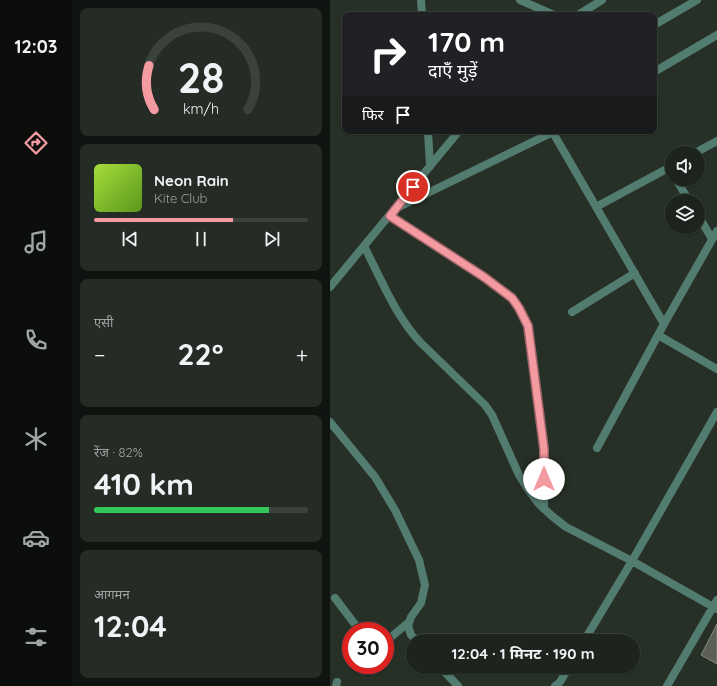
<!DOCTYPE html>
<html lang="hi">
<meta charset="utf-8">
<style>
:root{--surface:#1d241d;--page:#252c26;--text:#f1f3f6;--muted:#a0a4a4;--line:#3b413b;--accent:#f49aa1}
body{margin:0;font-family:Quicksand,"Noto Sans Devanagari",sans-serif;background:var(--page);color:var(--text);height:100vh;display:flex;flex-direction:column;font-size:15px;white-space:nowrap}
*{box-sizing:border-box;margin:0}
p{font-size:13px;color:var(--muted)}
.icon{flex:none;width:22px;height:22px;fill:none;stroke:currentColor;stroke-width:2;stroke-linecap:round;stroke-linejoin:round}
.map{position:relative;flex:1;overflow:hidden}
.sheet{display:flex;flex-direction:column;gap:8px;padding:8px;background:#101410;width:258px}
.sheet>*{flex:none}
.banner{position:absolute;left:12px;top:12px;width:315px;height:122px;border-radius:8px;box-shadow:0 1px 3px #0004,0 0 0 1px var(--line);background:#202124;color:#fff;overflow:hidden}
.controls{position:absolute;left:335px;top:146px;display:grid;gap:8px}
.controls a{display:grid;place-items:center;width:40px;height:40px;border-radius:50%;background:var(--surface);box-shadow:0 1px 3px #0004,0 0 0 1px var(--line);font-size:20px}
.speed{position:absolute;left:12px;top:622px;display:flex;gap:8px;font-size:20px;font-weight:700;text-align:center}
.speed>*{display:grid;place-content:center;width:52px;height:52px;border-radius:50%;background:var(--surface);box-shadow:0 1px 3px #0004,0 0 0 1px var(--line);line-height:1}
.speed .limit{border:6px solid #d22;background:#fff;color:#111}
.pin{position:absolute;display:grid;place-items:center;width:34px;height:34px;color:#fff;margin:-17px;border:2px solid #fff;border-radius:50%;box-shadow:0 1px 4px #0007}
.me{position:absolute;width:44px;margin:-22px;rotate:0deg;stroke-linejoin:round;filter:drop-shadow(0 0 3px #0008)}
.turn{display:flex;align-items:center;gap:14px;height:84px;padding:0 20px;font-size:18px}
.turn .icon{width:52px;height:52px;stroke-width:2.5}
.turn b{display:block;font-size:28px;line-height:34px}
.then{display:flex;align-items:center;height:38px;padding:0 20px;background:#0003;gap:8px;font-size:15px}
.big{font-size:30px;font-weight:700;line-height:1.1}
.sheet .card{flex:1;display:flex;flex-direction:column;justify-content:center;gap:6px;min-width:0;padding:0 14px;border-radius:8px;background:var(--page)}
.sheet .dial{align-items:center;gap:0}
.dial svg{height:104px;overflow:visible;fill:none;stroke:var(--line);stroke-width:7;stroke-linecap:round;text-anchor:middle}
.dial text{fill:var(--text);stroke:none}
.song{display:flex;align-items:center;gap:12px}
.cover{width:48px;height:48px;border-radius:6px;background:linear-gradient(135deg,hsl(80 70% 55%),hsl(90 70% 35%))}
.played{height:4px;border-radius:2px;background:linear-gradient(90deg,var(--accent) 65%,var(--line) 65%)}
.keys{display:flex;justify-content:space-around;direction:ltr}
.heat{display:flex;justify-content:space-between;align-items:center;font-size:22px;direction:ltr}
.charge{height:6px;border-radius:3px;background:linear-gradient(90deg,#34c759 82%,var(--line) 0)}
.trip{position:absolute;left:76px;top:634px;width:234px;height:40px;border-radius:20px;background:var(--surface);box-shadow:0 1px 3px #0004,0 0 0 1px var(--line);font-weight:700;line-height:40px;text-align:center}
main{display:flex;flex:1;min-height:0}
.tab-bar{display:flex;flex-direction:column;width:72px;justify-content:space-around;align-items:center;background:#0c0e0c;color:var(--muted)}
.tab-bar .icon{width:28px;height:28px}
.tab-bar .selected{color:var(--accent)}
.tab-bar b{font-size:18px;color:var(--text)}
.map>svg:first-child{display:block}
</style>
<main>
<nav class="tab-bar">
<b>12:03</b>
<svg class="icon selected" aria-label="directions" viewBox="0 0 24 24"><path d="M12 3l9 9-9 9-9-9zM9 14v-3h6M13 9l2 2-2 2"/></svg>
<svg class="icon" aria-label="music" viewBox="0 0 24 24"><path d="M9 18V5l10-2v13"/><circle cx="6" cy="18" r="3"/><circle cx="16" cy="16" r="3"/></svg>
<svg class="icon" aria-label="phone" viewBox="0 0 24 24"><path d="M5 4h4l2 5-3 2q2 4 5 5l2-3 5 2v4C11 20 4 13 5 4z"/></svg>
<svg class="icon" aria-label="climate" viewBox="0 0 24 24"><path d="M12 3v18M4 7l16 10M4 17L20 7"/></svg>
<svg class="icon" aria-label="car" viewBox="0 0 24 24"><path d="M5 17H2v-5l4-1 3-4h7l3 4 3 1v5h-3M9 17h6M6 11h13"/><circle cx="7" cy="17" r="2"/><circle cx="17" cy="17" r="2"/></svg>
<svg class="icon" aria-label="filters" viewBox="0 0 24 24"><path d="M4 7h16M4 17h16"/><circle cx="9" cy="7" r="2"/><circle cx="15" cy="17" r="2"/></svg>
</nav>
<section class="sheet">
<div class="card dial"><svg viewBox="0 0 100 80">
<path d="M14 69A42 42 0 1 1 86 69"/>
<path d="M14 69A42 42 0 0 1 10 35" stroke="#f49aa1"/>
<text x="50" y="56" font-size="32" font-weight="700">28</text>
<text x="50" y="72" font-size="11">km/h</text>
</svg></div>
<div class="card">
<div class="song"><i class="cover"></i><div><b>Neon Rain</b><p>Kite Club</p></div></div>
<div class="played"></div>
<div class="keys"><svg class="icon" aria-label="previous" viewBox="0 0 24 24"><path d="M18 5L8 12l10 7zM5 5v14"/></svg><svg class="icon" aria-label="pause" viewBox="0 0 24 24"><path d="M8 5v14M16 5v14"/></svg><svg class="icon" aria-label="next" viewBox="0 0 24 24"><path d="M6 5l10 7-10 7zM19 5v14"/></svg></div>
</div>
<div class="card"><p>एसी</p>
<div class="heat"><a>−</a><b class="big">22°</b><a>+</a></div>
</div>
<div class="card"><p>रेंज · 82%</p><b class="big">410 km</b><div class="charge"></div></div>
<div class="card"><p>आगमन</p><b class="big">12:04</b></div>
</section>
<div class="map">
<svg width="387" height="686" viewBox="0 0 387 686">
<rect width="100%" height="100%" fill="#273027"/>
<path fill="#5c6054" stroke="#84887b" d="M387 624V664L371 655Z"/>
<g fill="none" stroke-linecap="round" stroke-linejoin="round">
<path stroke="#537c70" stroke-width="8" d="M91 0 92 15
M190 0 224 15
M248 15 272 0
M324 25 367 0
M324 72 387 35
M98 131 100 166
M222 131 334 324
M365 153 387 141
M346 179 359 201
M69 207 225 131
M266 207 342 166
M368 215 382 239
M60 216 154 277 182 298 189 308 198 326 214 449V509
M34 246C51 279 65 315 90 342L155 405 162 415 189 475 197 488 208 503 222 516 236 527 302 561 387 609
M0 287 129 131
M242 312 305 273
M328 335 387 369
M0 422 45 477 65 510 89 560 95 585 91 603 81 617 78 626 81 635 87 641
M267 448 334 324 387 231
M5 598 30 631
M254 641 302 561 387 412
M55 642 79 622
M110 667 128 686
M6 686 7 682
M225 686 230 682 239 667
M337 686 387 600"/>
</g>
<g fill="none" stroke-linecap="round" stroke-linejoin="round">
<defs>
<path id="route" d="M83 187 60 216 154 277 182 298 189 308 198 326 214 449V479"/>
</defs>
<use href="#route" stroke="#9f6469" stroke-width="10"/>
<use href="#route" stroke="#f49aa1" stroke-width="7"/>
</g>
</svg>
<div class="controls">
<a><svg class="icon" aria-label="sound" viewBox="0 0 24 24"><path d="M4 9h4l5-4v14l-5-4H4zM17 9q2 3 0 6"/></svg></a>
<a><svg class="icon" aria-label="layers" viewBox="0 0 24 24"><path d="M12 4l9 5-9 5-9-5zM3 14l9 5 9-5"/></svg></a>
</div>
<div class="speed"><div class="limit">30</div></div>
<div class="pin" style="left:83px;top:187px;background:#d93025"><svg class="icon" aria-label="arrive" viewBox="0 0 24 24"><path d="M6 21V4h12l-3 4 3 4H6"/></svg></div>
<svg class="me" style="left:214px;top:479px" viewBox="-20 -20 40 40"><circle r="19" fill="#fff"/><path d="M0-13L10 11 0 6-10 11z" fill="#f49aa1"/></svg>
<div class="trip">12:04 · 1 मिनट · 190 m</div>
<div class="banner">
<div class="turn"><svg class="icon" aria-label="right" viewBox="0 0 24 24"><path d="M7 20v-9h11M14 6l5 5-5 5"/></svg><div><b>170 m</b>दाएँ मुड़ें</div></div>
<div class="then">फिर<svg class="icon" aria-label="arrive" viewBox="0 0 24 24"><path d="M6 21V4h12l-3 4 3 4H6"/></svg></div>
</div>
</div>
</main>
